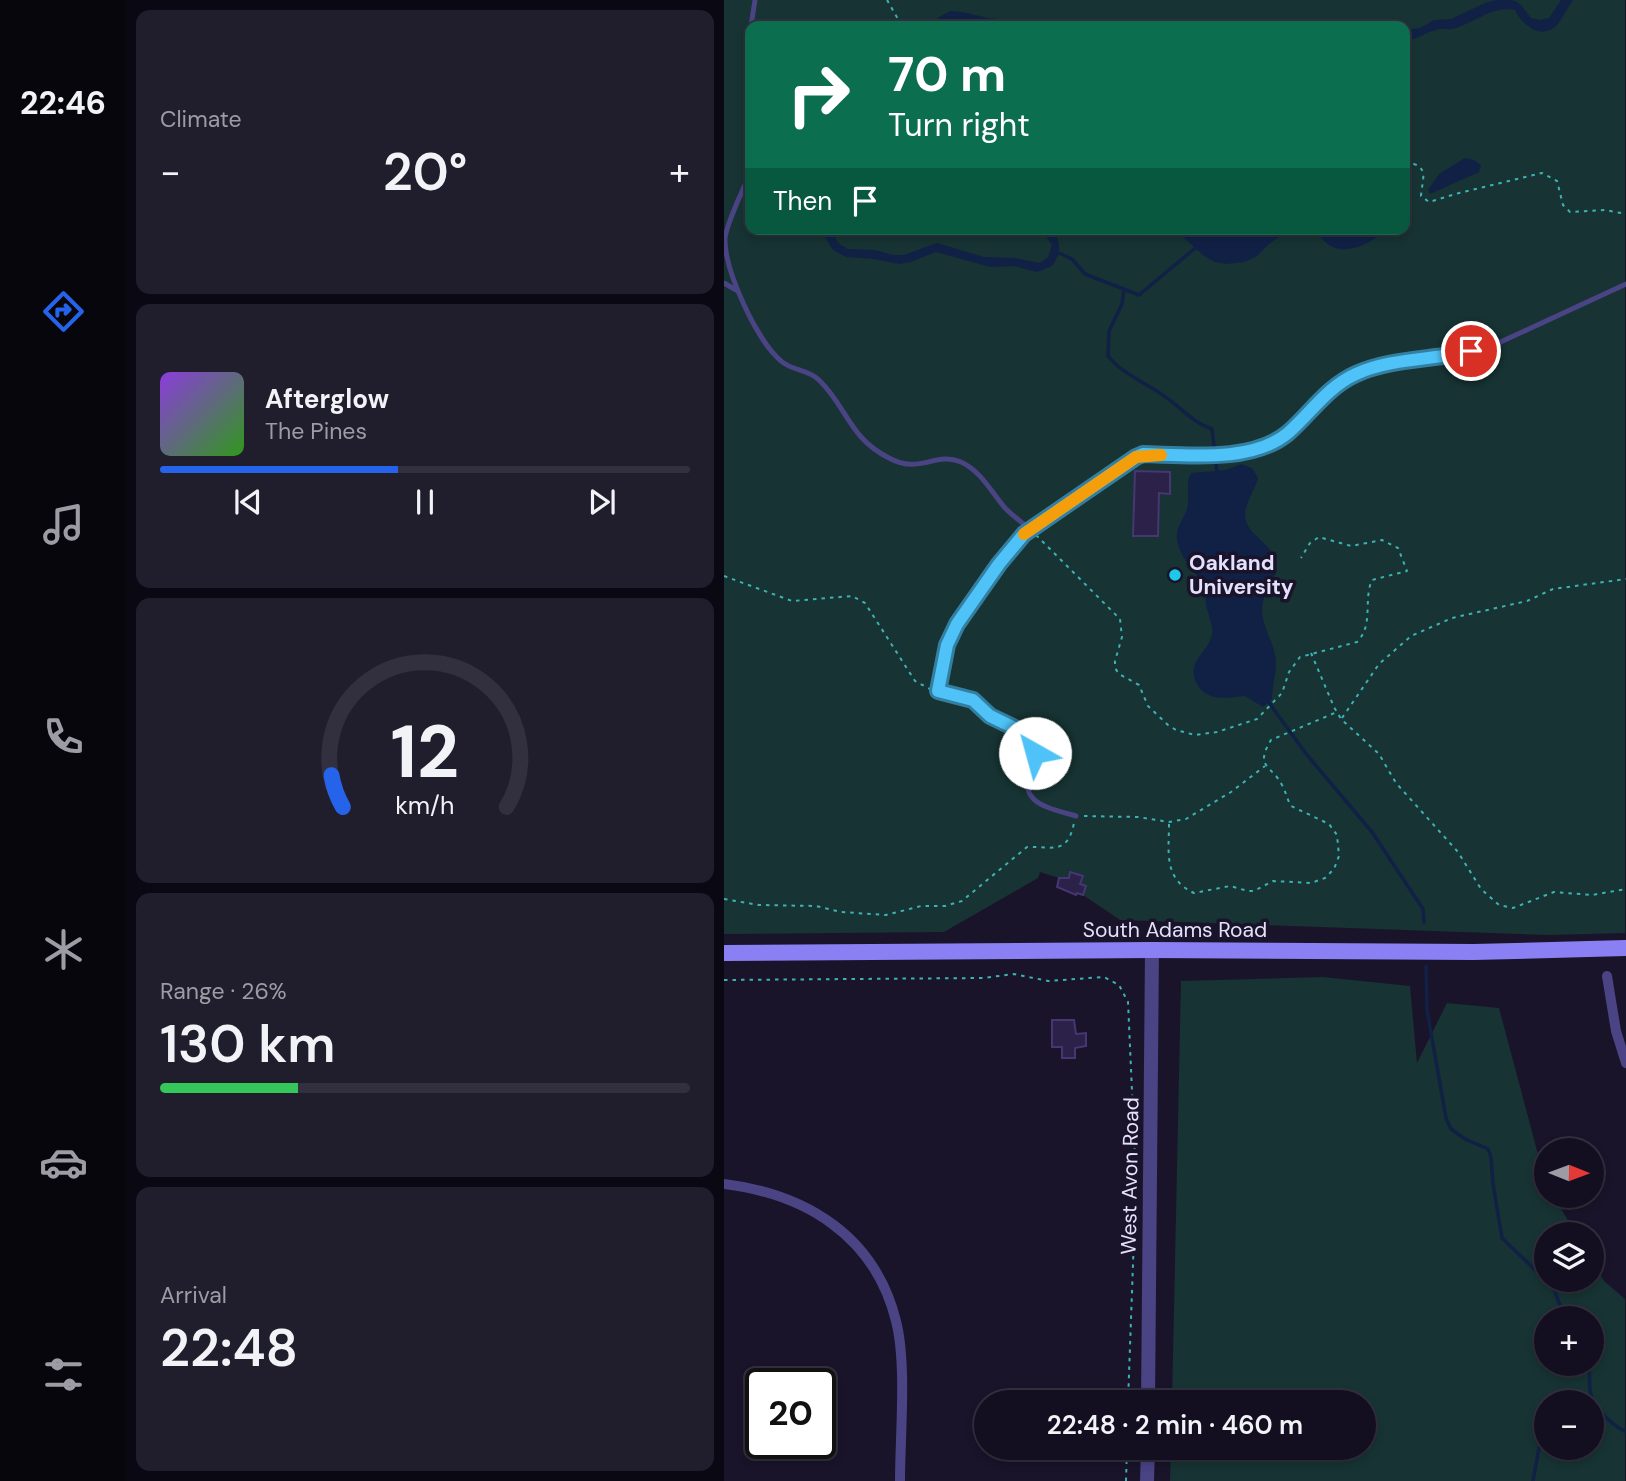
<!DOCTYPE html>
<meta charset="utf-8">
<style>
:root{--surface:#130f20;--page:#201d2d;--text:#f1f3f6;--muted:#9d9ca5;--line:#322f3e;--accent:#2563eb}
body{margin:0;font-family:"DM Sans",sans-serif;background:var(--page);color:var(--text);height:100vh;display:flex;flex-direction:column;font-size:26px;white-space:nowrap}
*{box-sizing:border-box;margin:0}
p{font-size:23px;color:var(--muted)}
.icon{flex:none;width:38px;height:38px;fill:none;stroke:currentColor;stroke-width:2;stroke-linecap:round;stroke-linejoin:round}
.map{position:relative;flex:1;overflow:hidden}
.details{display:flex;flex-direction:column;gap:10px;padding:10px;background:#0a0812;width:598px}
.details>*{flex:none}
.banner{position:absolute;left:21px;top:21px;width:665px;height:214px;border-radius:14px;box-shadow:0 4px 10px #0003,0 0 0 2px var(--line);background:#0b6e4f;color:#fff;overflow:hidden}
.needle{width:46px;rotate:91deg}
.tools{position:absolute;left:810px;top:1138px;display:grid;gap:14px}
.tools a{display:grid;place-items:center;width:70px;height:70px;border-radius:50%;background:var(--surface);box-shadow:0 4px 10px #0003,0 0 0 2px var(--line);font-size:35px}
.speed{position:absolute;left:21px;top:1368px;display:flex;gap:14px;font-size:35px;font-weight:700;text-align:center}
.speed>*{display:grid;place-content:center;width:91px;height:91px;border-radius:50%;background:var(--surface);box-shadow:0 4px 10px #0003,0 0 0 2px var(--line);line-height:1}
.speed .limit{border:4px solid #111;border-radius:10px;background:#fff;color:#111}
.pin{position:absolute;display:grid;place-items:center;width:60px;height:60px;color:#fff;margin:-30px;border:4px solid #fff;border-radius:50%;box-shadow:0 2px 7px #0007}
.me{position:absolute;width:77px;margin:-38px;rotate:322deg;stroke-linejoin:round;filter:drop-shadow(0 0 5px #0008)}
.turn{display:flex;align-items:center;gap:24px;height:147px;padding:0 28px;font-size:32px}
.turn .icon{width:91px;height:91px;stroke-width:2.5}
.turn b{display:block;font-size:49px;line-height:60px}
.then{display:flex;align-items:center;height:66px;padding:0 28px;background:#0003;gap:14px;font-size:26px}
.big{font-size:52px;font-weight:600;line-height:1.1}
.details .tile{flex:1;display:flex;flex-direction:column;justify-content:center;gap:10px;min-width:0;padding:0 24px;border-radius:14px;background:var(--page)}
.details .dial{align-items:center;gap:0}
.dial svg{height:182px;overflow:visible;fill:none;stroke:var(--line);stroke-width:7;stroke-linecap:round;text-anchor:middle}
.dial text{fill:var(--text);stroke:none}
.song{display:flex;align-items:center;gap:21px}
.cover{width:84px;height:84px;border-radius:10px;background:linear-gradient(135deg,hsl(270 70% 55%),hsl(110 70% 35%))}
.played{height:7px;border-radius:4px;background:linear-gradient(90deg,var(--accent) 45%,var(--line) 45%)}
.keys{display:flex;justify-content:space-around;direction:ltr}
.heat{display:flex;justify-content:space-between;align-items:center;font-size:38px;direction:ltr}
.charge{height:10px;border-radius:5px;background:linear-gradient(90deg,#34c759 26%,var(--line) 0)}
.trip{position:absolute;left:250px;top:1390px;width:402px;height:70px;border-radius:35px;background:var(--surface);box-shadow:0 4px 10px #0003,0 0 0 2px var(--line);font-weight:600;line-height:70px;text-align:center}
main{display:flex;flex:1;min-height:0}
.tabs{display:flex;flex-direction:column;width:126px;justify-content:space-around;align-items:center;background:#08060d;color:var(--muted)}
.tabs .icon{width:49px;height:49px}
.tabs .on{color:var(--accent)}
.tabs b{font-size:32px;color:var(--text)}
.map>svg:first-child{display:block}
</style>
<main>
<nav class="tabs">
<b>22:46</b>
<svg class="icon on" aria-label="directions" viewBox="0 0 24 24"><path d="M12 3l9 9-9 9-9-9zM9 14v-3h6M13 9l2 2-2 2"/></svg>
<svg class="icon" aria-label="music" viewBox="0 0 24 24"><path d="M9 18V5l10-2v13"/><circle cx="6" cy="18" r="3"/><circle cx="16" cy="16" r="3"/></svg>
<svg class="icon" aria-label="phone" viewBox="0 0 24 24"><path d="M5 4h4l2 5-3 2q2 4 5 5l2-3 5 2v4C11 20 4 13 5 4z"/></svg>
<svg class="icon" aria-label="climate" viewBox="0 0 24 24"><path d="M12 3v18M4 7l16 10M4 17L20 7"/></svg>
<svg class="icon" aria-label="car" viewBox="0 0 24 24"><path d="M5 17H2v-5l4-1 3-4h7l3 4 3 1v5h-3M9 17h6M6 11h13"/><circle cx="7" cy="17" r="2"/><circle cx="17" cy="17" r="2"/></svg>
<svg class="icon" aria-label="filters" viewBox="0 0 24 24"><path d="M4 7h16M4 17h16"/><circle cx="9" cy="7" r="2"/><circle cx="15" cy="17" r="2"/></svg>
</nav>
<section class="details">
<div class="tile"><p>Climate</p>
<div class="heat"><a>−</a><b class="big">20°</b><a>+</a></div>
</div>
<div class="tile">
<div class="song"><i class="cover"></i><div><b>Afterglow</b><p>The Pines</p></div></div>
<div class="played"></div>
<div class="keys"><svg class="icon" aria-label="previous" viewBox="0 0 24 24"><path d="M18 5L8 12l10 7zM5 5v14"/></svg><svg class="icon" aria-label="pause" viewBox="0 0 24 24"><path d="M8 5v14M16 5v14"/></svg><svg class="icon" aria-label="next" viewBox="0 0 24 24"><path d="M6 5l10 7-10 7zM19 5v14"/></svg></div>
</div>
<div class="tile dial"><svg viewBox="0 0 100 80">
<path d="M14 69A42 42 0 1 1 86 69"/>
<path d="M14 69A42 42 0 0 1 9 55" stroke="#2563eb"/>
<text x="50" y="56" font-size="32" font-weight="700">12</text>
<text x="50" y="72" font-size="11">km/h</text>
</svg></div>
<div class="tile"><p>Range · 26%</p><b class="big">130 km</b><div class="charge"></div></div>
<div class="tile"><p>Arrival</p><b class="big">22:48</b></div>
</section>
<div class="map">
<svg width="902" height="1481" viewBox="0 0 902 1481">
<rect width="100%" height="100%" fill="#19142a"/>
<path fill="#173333" fill-rule="evenodd" d="M0 0H901V933L825 935 396 920 359 895 356 884 358 877 347 873 345 878 342 877 341 880 316 872 314 878 220 932 0 934ZM26 26H681V229H26Z
M599 977 686 986 693 1063 723 1003 775 1008 822 1184V1195H829L852 1234H822V1279H868V1261L880 1281 901 1299V1481H446L447 1447H640V1402H448L457 981ZM822 1318H868V1363H822ZM822 1402H868V1447H822Z"/>
<path fill="#112146" d="M772 0C798 0 792 0 807 18L816 20 825 18 837 0H849C844 7 839 18 833 25 817 41 798 25 791 10 767 5 750 24 728 29 723 30 717 28 712 30 700 33 694 40 681 40V30L696 28 710 20 727 19 761 3Z
M226 11C239 11 253 16 265 18 277 20 288 19 300 22L303 26H213L215 17Z
M741 158 750 160 757 165 755 172 706 194 704 190 715 174Z
M96 229H106L115 244 124 249 151 250 169 255H180L213 243 260 257 291 258 316 263 324 257 328 245 317 229H328C337 242 338 252 328 266L313 272 290 266 266 267 212 252 187 262 175 264 150 259 122 257 109 250Z
M450 229H567L546 243 532 257 520 262 502 264 491 262 480 256Z
M588 229H600L608 233 623 229H668C648 239 627 258 605 245 598 240 595 234 588 229Z
M517 464 528 468 534 478C531 490 522 501 521 514 521 536 549 542 552 563 555 580 538 592 538 609 538 627 548 638 551 655 554 669 548 685 548 699L539 707 521 696C503 698 483 702 473 684 459 659 492 650 488 627 487 620 484 613 482 606 481 601 483 596 481 590 474 572 451 555 453 534 454 523 463 515 464 504 465 493 462 483 467 473L502 470Z"/>
<g fill="none" stroke-linecap="round" stroke-linejoin="round">
<path stroke="#112146" stroke-width="3.5" d="M335 253 348 259 361 274 415 295 470 249 474 248
M400 290 398 304 385 331 384 356C400 376 424 383 443 398 458 409 470 423 488 429L493 473
M543 700 583 755 648 832 699 909 700 922
M702 966 703 1010 722 1118 727 1129 741 1139 764 1149 767 1157 769 1184 778 1238 829 1287 841 1318
M863 1363C867 1373 865 1381 866 1391 868 1407 888 1425 902 1432
M868 1420 877 1410
M809 1481 815 1448 822 1441"/>
</g>
<path fill="#2c2249" stroke="#463673" stroke-width="2" d="M411 471 446 472V494L435 493 434 536H409Z
M346 872 359 876 356 884 362 886 359 895 353 893 352 895 333 887 335 878H345Z
M328 1020H350L352 1034 362 1033V1046L351 1048V1058H338V1047H328Z"/>
<g fill="none" stroke-linecap="round" stroke-linejoin="round">
<path stroke="#3db2b3" stroke-width="2" stroke-dasharray="3.5 5" stroke-linecap="butt" d="M163 0 178 26
M681 162C707 165 698 179 697 196L705 202 735 193 818 173 833 181 839 205 846 212 881 210 902 214
M312 535 396 619 398 637 391 661V668L395 674 415 685 424 706 444 725 452 730 471 735 493 732 533 719 558 693 565 672 576 657 633 642C650 625 639 600 648 580L683 571 674 548 658 540 627 546 595 537 586 543 577 558
M0 576 68 601 128 596 141 603 191 681 206 689
M587 653 610 707 617 719 655 754 672 783 734 852 757 889 775 905 789 908 830 892 868 895 902 889
M618 718 655 664 687 636 728 618 803 601 829 589 902 579
M360 816 414 817 445 822 462 819 507 792 541 766
M445 824C445 851 439 879 470 893L506 886 524 891H530L549 881 587 883 601 878 610 869 615 856 613 835 605 824 567 806C563 799 562 792 558 785 548 765 530 768 547 740L613 712
M0 899 35 905 92 906 117 912 162 915 197 906H221L238 901 303 847C328 846 343 856 350 823
M0 980 259 978 290 974 324 981 380 977 395 985 404 1002 412 1181 404 1402
M402 1481 403 1447"/>
<path stroke="#4a4384" stroke-width="5" d="M27 26 31 0
M26 174C19 189 3 223 1 238 0 270 33 341 57 361 68 371 84 369 95 380 123 407 125 438 165 458 196 475 211 451 237 462 257 471 268 493 281 508 289 516 297 522 306 529
M0 283 12 290
M352 816C321 807 292 803 307 764 311 753 313 747 307 737L266 716 249 700 214 691 223 645 233 624 275 564 300 534 412 457 419 454 492 455 531 451 561 435 580 418 598 397 632 373 656 366 725 356 770 345 902 284"/>
<path stroke="#4a4384" stroke-width="10" d="M883 976 892 1031 902 1063
M0 1184C82 1194 151 1236 172 1321 183 1364 176 1435 176 1481"/>
<path stroke="#4a4384" stroke-width="14" d="M424 1402 428 950
M423 1481 424 1447"/>
<path stroke="#8a80f3" stroke-width="16" d="M0 953 428 950 750 952 902 948"/>
</g>
<g fill="none" stroke-linecap="round" stroke-linejoin="round">
<defs>
<path id="route" d="M311 753 310 741 301 733 266 716 249 700 214 691 223 645 233 624 275 564 300 534 412 457 419 454C463 455 528 463 564 433 587 413 603 387 632 374 667 358 710 360 747 351"/>
</defs>
<use href="#route" stroke="#337fa1" stroke-width="18"/>
<use href="#route" stroke="#4fc3f7" stroke-width="12"/>
<path stroke="#f59e0b" stroke-width="12" d="M300 534 412 457 437 455"/>
</g>
<circle fill="#1ec8ea" stroke="#19142a" stroke-width="2.5" cx="451" cy="575" r="7"/>
<g text-anchor="middle" stroke-width="7" stroke-linejoin="round" paint-order="stroke">
<g font-size="21" font-weight="bold" fill="#e5e0fc" stroke="#19142a" text-anchor="start">
<text x="465" y="570">Oakland<tspan x="465" dy="24">University</tspan></text>
</g>
<g font-size="21" fill="#e5e0fc" stroke="#19142a">
<text x="451" y="937">South Adams Road</text>
<text transform="translate(406 1176) rotate(-89)" y="7">West Avon Road</text>
</g>
</g>
</svg>
<div class="tools">
<a><svg class="needle" viewBox="-14 -14 28 28"><path d="M0-13l5 13h-10z" fill="#e53935"/><path d="M0 13l5-13h-10z" fill="#9d9ca5"/></svg></a>
<a><svg class="icon" aria-label="layers" viewBox="0 0 24 24"><path d="M12 4l9 5-9 5-9-5zM3 14l9 5 9-5"/></svg></a>
<a>+</a>
<a>−</a>
</div>
<div class="speed"><div class="limit">20</div></div>
<div class="pin" style="left:747px;top:351px;background:#d93025"><svg class="icon" aria-label="arrive" viewBox="0 0 24 24"><path d="M6 21V4h12l-3 4 3 4H6"/></svg></div>
<svg class="me" style="left:311px;top:753px" viewBox="-20 -20 40 40"><circle r="19" fill="#fff"/><path d="M0-13L10 11 0 6-10 11z" fill="#4fc3f7"/></svg>
<div class="trip">22:48 · 2 min · 460 m</div>
<div class="banner">
<div class="turn"><svg class="icon" aria-label="right" viewBox="0 0 24 24"><path d="M7 20v-9h11M14 6l5 5-5 5"/></svg><div><b>70 m</b>Turn right</div></div>
<div class="then">Then<svg class="icon" aria-label="arrive" viewBox="0 0 24 24"><path d="M6 21V4h12l-3 4 3 4H6"/></svg></div>
</div>
</div>
</main>
